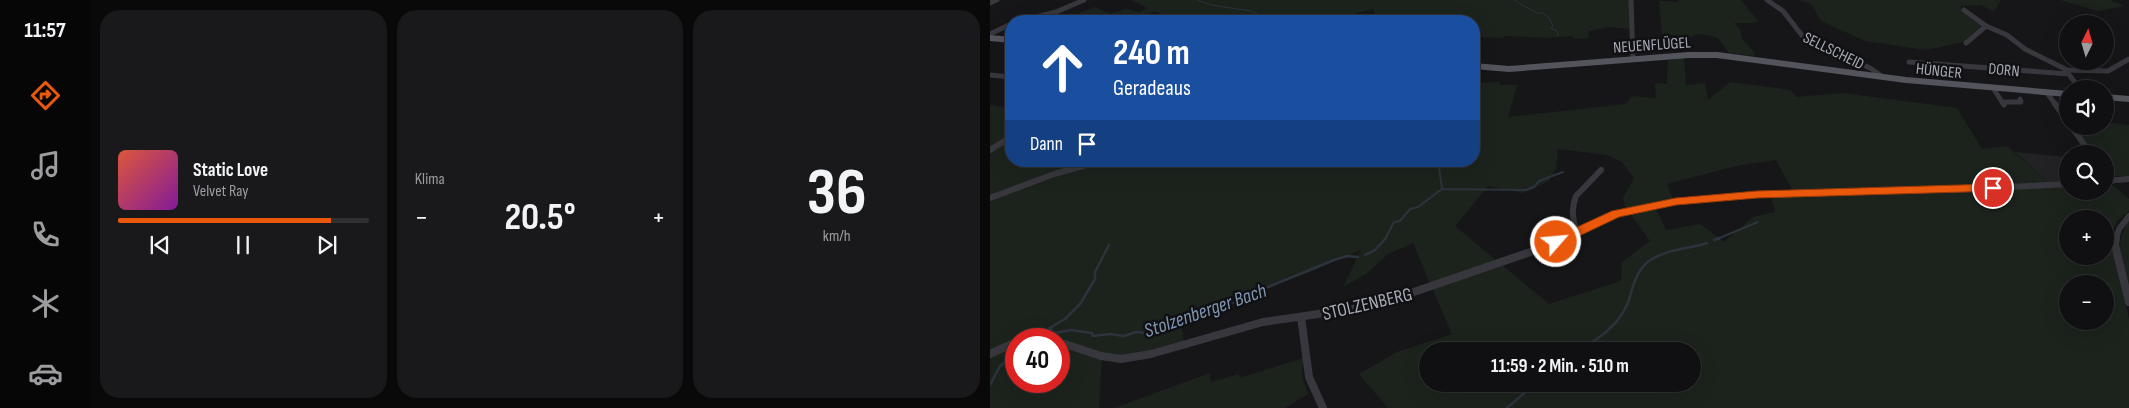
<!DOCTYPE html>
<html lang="de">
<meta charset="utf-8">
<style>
:root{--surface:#101012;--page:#19191b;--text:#f1f3f6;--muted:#9c9d9f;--line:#303032;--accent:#ea580c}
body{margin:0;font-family:"Sofia Sans Condensed",sans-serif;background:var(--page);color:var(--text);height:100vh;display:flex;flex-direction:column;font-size:19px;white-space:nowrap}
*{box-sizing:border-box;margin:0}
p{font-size:16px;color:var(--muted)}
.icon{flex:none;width:28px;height:28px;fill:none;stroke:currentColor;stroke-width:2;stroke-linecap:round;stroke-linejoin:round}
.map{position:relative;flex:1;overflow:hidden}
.details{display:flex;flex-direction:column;gap:10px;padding:10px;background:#09090a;width:900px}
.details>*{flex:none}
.top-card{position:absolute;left:15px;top:15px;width:475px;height:152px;border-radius:20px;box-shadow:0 5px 20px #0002,0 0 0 1px var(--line);background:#1a4fa0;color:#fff;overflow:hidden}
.needle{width:32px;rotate:5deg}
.buttons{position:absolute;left:1069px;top:15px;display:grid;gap:10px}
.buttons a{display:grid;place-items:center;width:55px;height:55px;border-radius:50%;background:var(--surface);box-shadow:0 5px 20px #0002,0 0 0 1px var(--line);font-size:25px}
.speed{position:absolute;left:15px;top:328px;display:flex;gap:10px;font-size:25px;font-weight:700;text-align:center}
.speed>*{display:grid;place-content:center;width:65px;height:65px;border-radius:50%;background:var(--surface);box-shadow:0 5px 20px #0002,0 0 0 1px var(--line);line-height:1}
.speed .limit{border:8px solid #d22;background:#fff;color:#111}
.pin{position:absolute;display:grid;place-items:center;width:42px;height:42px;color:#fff;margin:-21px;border:2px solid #fff;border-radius:50%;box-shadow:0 1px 5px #0007}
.me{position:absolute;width:55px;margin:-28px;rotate:63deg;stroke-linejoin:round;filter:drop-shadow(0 0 4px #0008)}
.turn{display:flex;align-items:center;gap:18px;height:105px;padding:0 25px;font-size:22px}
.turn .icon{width:65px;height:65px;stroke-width:2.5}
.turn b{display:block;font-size:35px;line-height:42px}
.then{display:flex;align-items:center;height:48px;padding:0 25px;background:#0003;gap:10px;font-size:19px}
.big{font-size:38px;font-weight:700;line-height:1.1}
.details .card{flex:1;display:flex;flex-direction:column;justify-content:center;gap:8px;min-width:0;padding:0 18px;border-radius:20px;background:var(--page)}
.details .dial{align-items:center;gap:0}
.dial b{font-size:65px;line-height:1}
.song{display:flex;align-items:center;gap:15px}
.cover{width:60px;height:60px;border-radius:8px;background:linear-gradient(135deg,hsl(10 70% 55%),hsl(290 70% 35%))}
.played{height:5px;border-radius:2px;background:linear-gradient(90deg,var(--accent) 85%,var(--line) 85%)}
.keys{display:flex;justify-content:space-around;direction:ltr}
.heat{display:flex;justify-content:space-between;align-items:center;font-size:28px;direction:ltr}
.details .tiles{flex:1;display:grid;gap:10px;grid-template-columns:repeat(3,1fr)}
.trip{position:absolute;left:429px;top:342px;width:282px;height:50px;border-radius:25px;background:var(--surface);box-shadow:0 5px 20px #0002,0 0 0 1px var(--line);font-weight:700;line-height:50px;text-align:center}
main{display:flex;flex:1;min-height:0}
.dock{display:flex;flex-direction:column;width:90px;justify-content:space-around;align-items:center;background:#060607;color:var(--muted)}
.dock .icon{width:35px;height:35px}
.dock .current{color:var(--accent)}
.dock b{font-size:22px;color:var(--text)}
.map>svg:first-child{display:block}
</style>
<main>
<nav class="dock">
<b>11:57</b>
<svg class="icon current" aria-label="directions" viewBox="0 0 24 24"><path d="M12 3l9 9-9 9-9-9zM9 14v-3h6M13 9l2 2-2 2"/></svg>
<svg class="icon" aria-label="music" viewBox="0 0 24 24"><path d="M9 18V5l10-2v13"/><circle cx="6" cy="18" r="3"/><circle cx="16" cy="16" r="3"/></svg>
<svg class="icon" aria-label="phone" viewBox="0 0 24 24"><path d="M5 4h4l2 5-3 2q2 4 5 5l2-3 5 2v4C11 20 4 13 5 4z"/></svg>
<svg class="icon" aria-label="climate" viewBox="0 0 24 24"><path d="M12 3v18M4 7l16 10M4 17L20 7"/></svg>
<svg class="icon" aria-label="car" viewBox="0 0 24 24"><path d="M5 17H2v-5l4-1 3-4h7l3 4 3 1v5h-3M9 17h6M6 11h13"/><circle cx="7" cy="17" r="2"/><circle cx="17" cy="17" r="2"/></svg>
</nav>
<section class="details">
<div class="tiles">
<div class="card">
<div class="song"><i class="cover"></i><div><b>Static Love</b><p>Velvet Ray</p></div></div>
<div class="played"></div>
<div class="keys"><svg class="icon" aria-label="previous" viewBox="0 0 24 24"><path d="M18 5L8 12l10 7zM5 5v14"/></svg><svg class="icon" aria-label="pause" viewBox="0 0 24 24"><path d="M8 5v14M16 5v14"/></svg><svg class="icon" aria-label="next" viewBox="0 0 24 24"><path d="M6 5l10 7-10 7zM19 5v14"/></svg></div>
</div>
<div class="card"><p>Klima</p>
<div class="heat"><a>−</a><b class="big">20.5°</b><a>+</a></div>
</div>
<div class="card dial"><b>36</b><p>km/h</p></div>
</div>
</section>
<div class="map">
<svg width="1139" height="408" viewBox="0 0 1139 408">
<rect width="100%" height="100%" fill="#161618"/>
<path fill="#222225" d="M1025 152 1077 157V182L1060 184Z"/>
<path fill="#1c231d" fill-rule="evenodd" d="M141 0H639L640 29 620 27 599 31 598 38 586 39 582 36 557 38 517 36 512 38 484 37V21H384L385 13 383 9 348 18 359 21H186L164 11 143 21H95L82 16 105 7 120 14 135 9 150 12 157 8Z
M688 0H751L768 21 761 23H744L750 30 752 39 765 53 764 56 739 53 728 38 717 35 709 34 700 37 672 34 669 1 688 2Z
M809 0H1011L1004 12 991 5 971 6V10L992 25 973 42 936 50 875 41 831 21 821 4Z
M1070 0H1120L1134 6 1108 11Z
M694 58 696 85 715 83 718 100 740 82 801 90 806 97 853 93 967 108 992 149 1017 146 1060 184 803 191 786 160 746 166 677 184 683 199 665 202V208L676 230 710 224 734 242 763 217 785 212 781 196 1077 186 1078 191H1115V183H1120L1139 199V211L1127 221 1120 236 1139 319V408H398L369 374 407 352 462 334 423 243 398 254 376 274 353 287 371 250 315 274 191 318 194 345 161 354 112 356 109 408H0V105L21 108V161H484V83L510 82V85H527L518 117 636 104 642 96 666 98 665 83 677 84 678 60ZM568 149 617 155 632 162 644 178 633 198 635 206 660 241 632 262 631 281 559 304 465 226 498 186 533 193 559 181 566 169ZM1078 219H1115V256H1078ZM1078 284H1115V321H1078ZM26 339H69V381H26ZM438 351H702V384H438Z
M1115 122 1139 125V176H1121L1115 168V154H1105L1084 126H1115Z
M1139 220V290C1133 265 1123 242 1139 220Z
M313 358 312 376 318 394 295 408H124L220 373 221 382 249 374 250 378Z"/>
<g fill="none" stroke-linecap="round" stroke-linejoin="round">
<path stroke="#2c333c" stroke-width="1" d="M207 0 221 5 261 11 280 20
M524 0 547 13H553L559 18 563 26 561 28 567 31 568 35"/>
<path stroke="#2c333c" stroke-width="2" d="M448 161 452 188
M395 239 404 222 410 221 420 209 428 207 452 189 536 190 544 187 549 181 573 172
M727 239 768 222"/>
<path stroke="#2c333c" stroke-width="2.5" d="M724 240 730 238
M375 255 385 250 396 238
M59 328 65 333 81 330 102 333 103 336 120 334 134 336 146 332 156 333 191 314 249 301 268 291 344 260 357 256 368 257
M53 332 75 319 90 304 105 279V272L119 245
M587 351C607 340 627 327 637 305 643 290 644 272 659 261 676 249 698 249 717 243
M0 385 10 366 26 354
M517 408 545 384"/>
<path stroke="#37373d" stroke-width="5" d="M641 0 643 59
M777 0 793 11 814 38 880 68 893 77
M0 3 7 0
M974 10 996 26 1017 35 1035 49 1077 70 1118 71 1139 59
M30 21 66 12 94 0
M0 34 21 24
M976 43 996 26
M919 62 1079 74
M1077 72 1090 89
M0 75 21 77
M1003 88 1014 105
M1057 93 1066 105
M1012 102H1031L1030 99"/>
<path stroke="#37373d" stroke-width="6" d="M1065 104 1078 121
M1081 126 1101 154
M0 150 21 137
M1115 172 1122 181
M1115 181 1139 179
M0 198 64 174 111 161
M587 231C582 219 581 208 586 196L611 170
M571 239 626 214 685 202 767 195 982 189 1078 184
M1126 239 1129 229 1139 216"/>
<path stroke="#37373d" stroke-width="8" d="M1126 238 1125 245 1139 302
M311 317 319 377 333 408
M41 339H54
M69 342 111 356 131 359 161 354 273 322 383 306 549 249 574 238
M0 354 26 342"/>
<path stroke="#53545c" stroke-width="6" d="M0 38 21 40
M484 66 519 69 699 55H727L916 80 1078 94
M1115 97 1139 99"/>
</g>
<path fill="#ea580c" stroke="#983908" d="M1003 184 1007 186 1009 188 1007 191 767 198 686 205 629 217 566 247 560 242 561 239 622 211 686 198 767 191Z"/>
<g text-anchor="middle" stroke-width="5" stroke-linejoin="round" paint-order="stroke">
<g font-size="16" fill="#a8abb8" stroke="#111113">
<text transform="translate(662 44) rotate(-4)" y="6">NEUENFLÜGEL</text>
<text transform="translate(844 50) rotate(26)" y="6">SELLSCHEID</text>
<text transform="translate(1014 69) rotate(5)" y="6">DORN</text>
<text transform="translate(949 70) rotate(6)" y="6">HÜNGER</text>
</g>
<g font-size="19" fill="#a8abb8" stroke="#111113">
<text transform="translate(377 303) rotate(-13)" y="7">STOLZENBERG</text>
</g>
<g font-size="20" font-style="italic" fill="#7f96b3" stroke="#111113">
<text transform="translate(215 310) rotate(-19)" y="7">Stolzenberger Bach</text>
</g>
</g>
</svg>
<div class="buttons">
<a><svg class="needle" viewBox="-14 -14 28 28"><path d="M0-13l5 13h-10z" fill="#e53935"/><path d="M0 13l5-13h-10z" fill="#9c9d9f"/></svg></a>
<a><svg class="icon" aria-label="sound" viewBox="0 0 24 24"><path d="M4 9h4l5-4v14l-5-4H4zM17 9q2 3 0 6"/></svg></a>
<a><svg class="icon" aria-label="search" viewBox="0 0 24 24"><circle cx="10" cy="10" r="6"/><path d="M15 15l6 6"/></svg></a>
<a>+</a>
<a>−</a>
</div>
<div class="speed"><div class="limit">40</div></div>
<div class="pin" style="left:1003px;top:188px;background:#d93025"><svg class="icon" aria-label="arrive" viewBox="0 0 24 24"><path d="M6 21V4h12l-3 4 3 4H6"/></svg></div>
<svg class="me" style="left:566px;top:242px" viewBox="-20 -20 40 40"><circle r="17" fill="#ea580c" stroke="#fff" stroke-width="3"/><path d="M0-11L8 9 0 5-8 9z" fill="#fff"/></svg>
<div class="trip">11:59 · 2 Min. · 510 m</div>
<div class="top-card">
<div class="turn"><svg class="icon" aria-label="ahead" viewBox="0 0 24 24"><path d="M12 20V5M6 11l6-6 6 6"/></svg><div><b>240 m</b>Geradeaus</div></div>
<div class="then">Dann<svg class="icon" aria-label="arrive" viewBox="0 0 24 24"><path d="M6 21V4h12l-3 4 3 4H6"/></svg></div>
</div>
</div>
</main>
